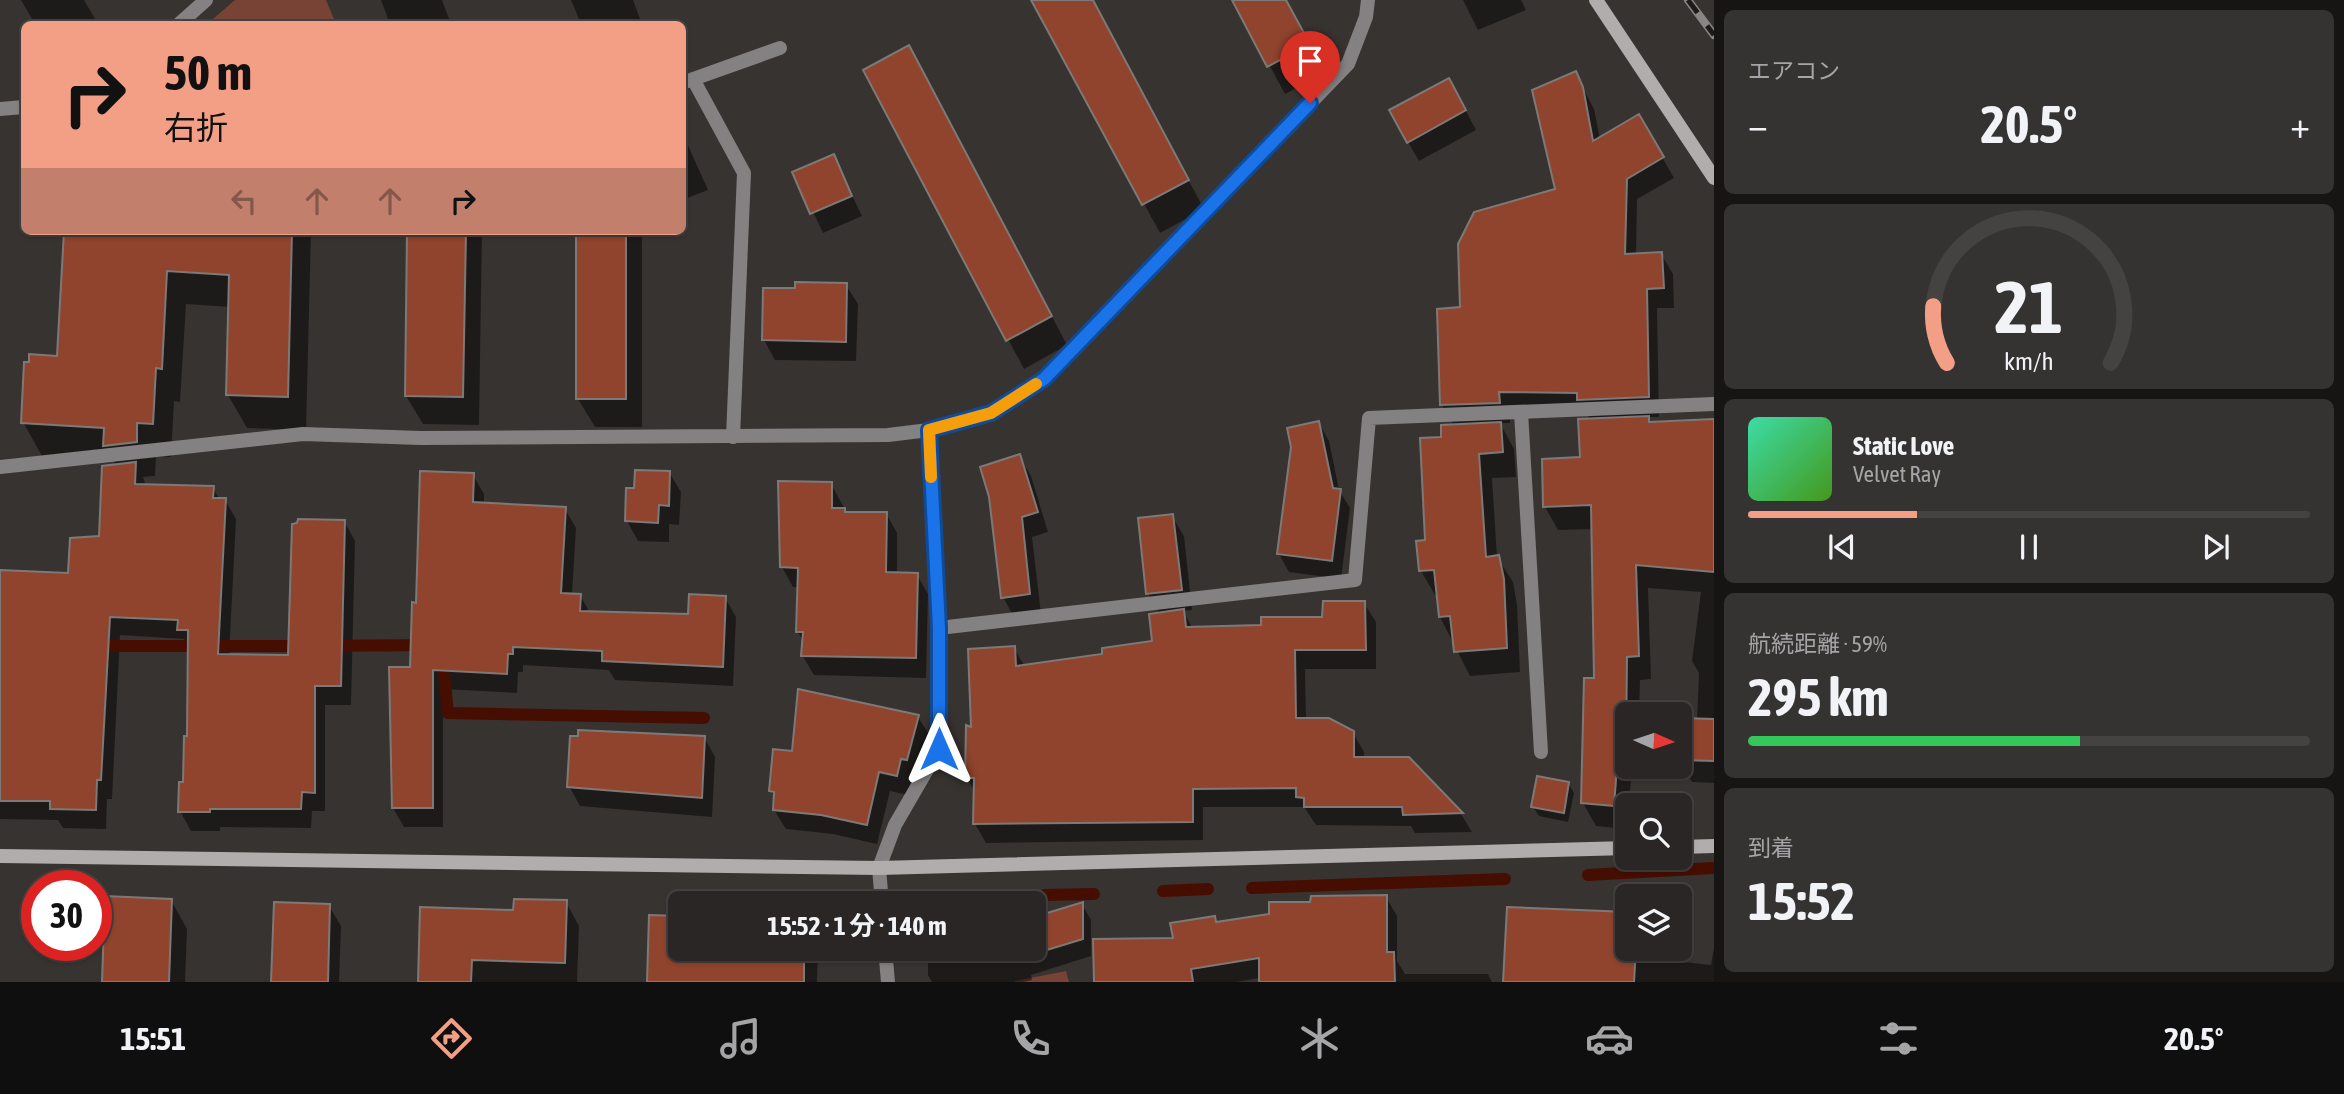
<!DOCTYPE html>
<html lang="ja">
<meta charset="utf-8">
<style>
:root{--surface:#292625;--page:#353232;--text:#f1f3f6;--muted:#a5a5a7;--line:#454342;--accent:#f39f86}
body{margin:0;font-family:"Asap Condensed","Noto Sans JP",sans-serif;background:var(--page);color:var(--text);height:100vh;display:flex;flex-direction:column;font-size:26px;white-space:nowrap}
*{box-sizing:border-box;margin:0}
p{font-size:23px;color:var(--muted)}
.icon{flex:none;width:38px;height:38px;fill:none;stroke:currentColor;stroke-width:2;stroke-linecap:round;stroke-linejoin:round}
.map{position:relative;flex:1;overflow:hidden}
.side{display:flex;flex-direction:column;gap:10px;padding:10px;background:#171514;width:630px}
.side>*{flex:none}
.guide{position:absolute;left:21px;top:21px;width:665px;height:214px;border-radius:10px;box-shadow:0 2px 5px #0004,0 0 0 2px var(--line);background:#f39f86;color:#111;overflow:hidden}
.needle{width:46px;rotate:93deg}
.controls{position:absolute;left:1615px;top:702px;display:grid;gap:14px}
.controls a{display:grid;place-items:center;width:77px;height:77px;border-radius:10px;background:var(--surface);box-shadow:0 2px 5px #0004,0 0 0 2px var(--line);font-size:35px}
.speed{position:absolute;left:21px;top:870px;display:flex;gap:14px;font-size:35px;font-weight:700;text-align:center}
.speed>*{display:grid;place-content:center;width:91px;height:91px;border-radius:50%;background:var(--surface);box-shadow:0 2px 5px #0004,0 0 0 2px var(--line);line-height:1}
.speed .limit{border:10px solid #d22;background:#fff;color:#111}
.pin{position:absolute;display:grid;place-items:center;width:60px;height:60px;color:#fff;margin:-72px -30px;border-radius:50% 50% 50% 0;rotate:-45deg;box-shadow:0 0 7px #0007}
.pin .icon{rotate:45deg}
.me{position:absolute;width:77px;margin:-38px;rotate:0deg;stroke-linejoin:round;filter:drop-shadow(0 0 5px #0008)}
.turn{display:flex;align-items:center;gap:24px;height:147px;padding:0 28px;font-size:32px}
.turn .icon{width:91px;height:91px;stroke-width:2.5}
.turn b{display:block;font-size:49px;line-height:60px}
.lanes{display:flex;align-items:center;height:66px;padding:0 28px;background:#0003;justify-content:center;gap:35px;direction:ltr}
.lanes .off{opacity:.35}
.big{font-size:52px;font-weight:700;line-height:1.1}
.side .card{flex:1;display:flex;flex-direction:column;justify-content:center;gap:10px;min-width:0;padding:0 24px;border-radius:10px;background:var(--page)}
.side .dial{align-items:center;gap:0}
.dial svg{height:182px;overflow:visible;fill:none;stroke:var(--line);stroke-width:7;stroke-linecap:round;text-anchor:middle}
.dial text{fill:var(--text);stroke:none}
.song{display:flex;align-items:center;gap:21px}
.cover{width:84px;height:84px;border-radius:10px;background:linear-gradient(135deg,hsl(160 70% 55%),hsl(100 70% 35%))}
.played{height:7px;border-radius:4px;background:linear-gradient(90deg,var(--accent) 30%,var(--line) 30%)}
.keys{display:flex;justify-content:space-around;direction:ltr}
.heat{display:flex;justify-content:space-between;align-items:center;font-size:38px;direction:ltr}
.charge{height:10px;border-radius:5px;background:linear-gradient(90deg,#34c759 59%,var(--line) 0)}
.trip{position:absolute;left:668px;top:891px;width:378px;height:70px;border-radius:10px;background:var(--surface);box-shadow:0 2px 5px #0004,0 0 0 2px var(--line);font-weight:700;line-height:70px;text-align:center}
.tab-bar{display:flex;height:112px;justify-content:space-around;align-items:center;background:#100f0f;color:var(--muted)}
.tab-bar .icon{width:49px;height:49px}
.tab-bar .current{color:var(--accent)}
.tab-bar b{font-size:32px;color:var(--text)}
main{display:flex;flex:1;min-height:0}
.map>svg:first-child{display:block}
</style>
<main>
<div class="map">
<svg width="1714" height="982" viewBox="0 0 1714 982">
<rect width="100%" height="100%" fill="#373331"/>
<path fill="#784334" d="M235 0H326L336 24H207Z
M1066 971 1069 982H1015V981Z"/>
<path fill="#0007" d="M21 0H84L98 24H35Z
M381 0H442L451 24H390Z
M571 0H633L642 24H581Z
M1033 0H1092L1204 209 1160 233Z
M1234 0H1286L1325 73 1285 94Z
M1463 0H1521L1526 10 1478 30Z
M865 71 925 76 1067 345 1024 369Z
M1575 73 1594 109 1600 139 1639 117 1674 178 1637 199 1636 255 1661 254 1673 274 1674 308H1657L1659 417H1647L1651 424 1714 420V783L1692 782 1680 762 1684 719 1697 720 1699 673 1692 661 1701 592 1648 588 1651 679 1640 680 1639 714H1628V766H1654L1655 781 1631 780 1626 829 1596 826 1583 803 1596 680 1593 529 1558 530 1545 507 1581 459 1591 420 1586 413 1510 412V423H1500L1514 449 1516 477 1492 478 1497 557 1513 582 1517 605 1520 672 1470 676 1440 617 1438 595H1435L1421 571 1443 438 1454 426 1442 405 1439 310 1462 308 1557 190Z
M1460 100 1476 130 1419 161 1408 142Z
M682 132 708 190 682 200Z
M833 156 862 216 823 233 795 173Z
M65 231H311L306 430 247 428 228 395 230 307 186 304 180 402 174 401 171 457 156 456 155 476 143 477 146 486 213 488 220 500H225L236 519 229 656 290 657 344 521 355 541 351 705H325V811H312L311 828 220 827V831H191L180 811 189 738 190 648 184 639 120 635 112 799H107L106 829 63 828 58 820 0 819V604L70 574 100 538 117 466 113 460 42 456 23 422 59 357Z
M409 231H482L479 425 423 424 406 396Z
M578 231H642V427H595L578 399Z
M846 285 858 304 856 361 775 360 764 340 796 290Z
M1319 423 1329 441 1339 490 1350 508 1341 579 1289 572 1279 554Z
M1019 456 1031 476 1048 532 1032 537 1041 614 1014 617 1003 597Z
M669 472 681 492 679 525 669 524V542L638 541 627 521 636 490Z
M473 475 484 494V505L565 509 576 528 572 595H580L590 613 690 616 725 598 736 617 733 686 615 680 609 670 523 665V672H518L517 693 443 689V827H404L393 808 418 604Z
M831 484 847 513H886L897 533V574L917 575 928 594 926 678 814 675 802 655 804 642 797 631 799 587H793L782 567Z
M1172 516 1184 536 1192 610 1183 611 1193 629 1262 626 1324 618 1364 603 1376 622V669H1305L1306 720 1353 733 1364 752V759L1408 758 1461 814 1472 832 1415 833 1411 826 1316 825 1304 807H1203V840L986 843 975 824V792L967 778 973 729 1014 648 1025 667 1104 655 1154 643 1160 614 1148 594 1140 520Z
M918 717 930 736 918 779 912 778 908 795 890 791 877 844 833 834 786 829 774 810 775 799 771 791 793 753Z
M704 737 715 757 712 817 580 806 569 786 579 738Z
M1568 783 1574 793 1568 822 1539 816 1533 807Z
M1386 897 1397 916V961L1405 974H1488L1492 982H1260V978L1236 982H1096L1214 918 1217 923 1271 915 1312 904Z
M171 900 187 929 185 982H103Z
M566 902 579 926 577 982H420L515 912Z
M1082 904 1091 920V956L1031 975 1032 980 1023 982H932L928 975V948H1034Z
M329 906 341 926 339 982H273Z
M681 948H818L817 982H649Z
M1628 948H1648L1647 958 1711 965 1714 948V982H1505Z"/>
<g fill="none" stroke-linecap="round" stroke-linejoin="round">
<path stroke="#450e00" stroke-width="12" d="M94 646H303
M325 646 426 645
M442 655 448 713 704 718
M1588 875 1714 868
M1252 888 1505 879
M1163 891 1208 889
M1045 895 1094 894
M896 898 992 896"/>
</g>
<path fill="#90432d" stroke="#7d7977" stroke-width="2" d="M1031 0H1093L1189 180 1142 205Z
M1232 0H1286L1310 44 1267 67Z
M909 45 1052 316 1006 341 863 70Z
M1576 71 1583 87 1593 141 1639 114 1664 157 1627 179 1625 254 1662 252 1664 288 1647 289 1649 397 1577 400V393L1499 392 1500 403 1440 405 1437 309 1460 307 1458 244 1474 212 1555 189 1532 90Z
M1449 78 1466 110 1407 143 1389 110Z
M834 154 852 196 810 214 792 172Z
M64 231H292L288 397 226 395 229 275 167 271 162 369 156 368 153 424 137 423V442L103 446 104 428 21 423 24 362H29V354L57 356Z
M407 231H466L463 397 405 396Z
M576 231H626V399H576Z
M795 282 847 283 846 342 762 340 763 288H795Z
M1649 416V422L1714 419V572L1636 565 1639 656 1627 657 1626 741 1619 740 1614 806 1581 803 1584 678H1594L1591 505 1543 507 1542 459 1580 457 1578 419Z
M1319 421 1333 488 1341 489 1332 561 1277 554 1291 447 1287 428Z
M1501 422 1503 452 1479 454 1486 557 1499 555 1504 579 1507 648 1454 652 1450 616 1439 617 1434 570 1419 571 1416 541 1425 540 1420 438 1441 437V425Z
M1020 454 1038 512 1022 517 1030 594 1001 598 989 497 980 467Z
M136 462 135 484 214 486 213 498H226L218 654 288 655 292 524 297 523 298 519 345 520 341 686H315V793L302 792 301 809H210V812H178L179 782H183L184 736H187L188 630H177L178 620 110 617 101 780H97L96 810 50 809V801H0V570L68 573 70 538 99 536 102 466Z
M635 470 670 471 669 506 659 505 658 523 625 521 626 488H634Z
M420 471 474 473 473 502 566 507 561 593 581 594 580 611 688 614 689 594 726 596 723 667 602 661V651L513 647V654H508L507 674 433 670V808H392L389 667H410L412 602 416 603Z
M778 481 832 482V508H845V512H887L886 572 918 573 916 658 801 656 803 632H796L798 568 780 567Z
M1173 514 1182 590 1146 594 1138 518Z
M1323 601H1365L1366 650H1295L1296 718H1329L1354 731V757H1409L1463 813 1403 815 1402 807H1304V798L1296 797V788L1193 789V822L973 824 974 778H965L966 725 971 727 968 649 1015 646 1016 666 1102 654V648L1152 641 1149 614 1184 609 1186 627 1261 625V617H1322Z
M798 689 919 715 907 760 901 759 897 776 879 772 867 825 821 815 773 810 774 792 769 791 773 749 792 751Z
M1682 718 1714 719V761L1680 760Z
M578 730 705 736 702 798 567 787 570 736H578Z
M1537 776 1569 782 1564 813 1531 807Z
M1387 895V952H1394L1395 982H1259V958L1191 969 1193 982H1094L1093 939 1173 938 1170 923 1215 916 1216 922 1269 914V902H1310L1311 896Z
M105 896 172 899 169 982H102Z
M514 899 567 900 565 963 472 960 471 982H418L420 907 513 910Z
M274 902 330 904 328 982H271Z
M1083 902V939L1034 954V917Z
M1507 907 1628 912V948H1636L1634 982H1503Z
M649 915 681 916V948H804V982H647Z"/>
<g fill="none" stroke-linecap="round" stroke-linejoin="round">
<path stroke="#838181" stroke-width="14" d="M1521 412 1541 752"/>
<path stroke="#838181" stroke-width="14" d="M179 24 206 0
M693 79 744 173 733 437
M682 83 780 48
M0 109 24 107
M0 467 303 434 421 438 888 435 929 430 991 413 1044 379 1348 64 1366 17 1368 0
M939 628 1355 580 1369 418 1714 404
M882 903 879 868 895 825 939 749V628L929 430
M885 948 888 982"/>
<path stroke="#b0adac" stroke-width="14" d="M1596 0 1714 178
M1680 847 1714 846
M0 856 879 868 1628 848"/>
<defs>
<path id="rail" d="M1688 0 1714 35"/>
</defs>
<use href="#rail" stroke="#888583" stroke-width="8"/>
<use href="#rail" stroke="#1d1b1a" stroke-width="5" stroke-dasharray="16" stroke-linecap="butt"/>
</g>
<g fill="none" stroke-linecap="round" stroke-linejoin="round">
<defs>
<path id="route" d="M939 749V628L929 430 991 413 1044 379 1310 103"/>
</defs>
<use href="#route" stroke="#114b97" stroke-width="18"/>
<use href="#route" stroke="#1a73e8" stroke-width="12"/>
<path stroke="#f59e0b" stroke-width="12" d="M931 477 929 430 991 413 1036 384"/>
</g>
</svg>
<div class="controls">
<a><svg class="needle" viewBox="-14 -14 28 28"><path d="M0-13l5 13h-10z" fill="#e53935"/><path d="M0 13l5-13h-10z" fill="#a5a5a7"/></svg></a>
<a><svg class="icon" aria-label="search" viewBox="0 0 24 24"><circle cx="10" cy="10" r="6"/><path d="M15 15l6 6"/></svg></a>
<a><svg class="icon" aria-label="layers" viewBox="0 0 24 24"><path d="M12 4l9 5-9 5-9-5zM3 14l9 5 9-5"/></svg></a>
</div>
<div class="speed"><div class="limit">30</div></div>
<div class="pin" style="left:1310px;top:103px;background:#d93025"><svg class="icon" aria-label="arrive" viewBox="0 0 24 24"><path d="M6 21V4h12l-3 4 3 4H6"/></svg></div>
<svg class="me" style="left:939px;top:749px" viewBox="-20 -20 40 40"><path d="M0-17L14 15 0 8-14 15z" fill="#1a73e8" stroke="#fff" stroke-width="4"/></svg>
<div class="trip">15:52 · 1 分 · 140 m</div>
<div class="guide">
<div class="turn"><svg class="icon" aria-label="right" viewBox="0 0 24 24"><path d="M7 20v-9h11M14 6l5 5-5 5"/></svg><div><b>50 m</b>右折</div></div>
<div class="lanes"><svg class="icon off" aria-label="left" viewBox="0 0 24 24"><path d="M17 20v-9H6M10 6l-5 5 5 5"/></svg><svg class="icon off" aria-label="ahead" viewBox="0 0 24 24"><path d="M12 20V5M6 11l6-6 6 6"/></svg><svg class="icon off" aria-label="ahead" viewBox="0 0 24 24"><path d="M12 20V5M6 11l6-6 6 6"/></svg><svg class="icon" aria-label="right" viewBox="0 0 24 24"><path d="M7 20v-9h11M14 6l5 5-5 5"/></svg></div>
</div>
</div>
<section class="side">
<div class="card"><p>エアコン</p>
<div class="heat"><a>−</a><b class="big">20.5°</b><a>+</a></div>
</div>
<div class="card dial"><svg viewBox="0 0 100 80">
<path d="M14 69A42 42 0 1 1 86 69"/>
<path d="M14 69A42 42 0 0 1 8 44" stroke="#f39f86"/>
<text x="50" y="56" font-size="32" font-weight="700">21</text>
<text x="50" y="72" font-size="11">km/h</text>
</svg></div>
<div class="card">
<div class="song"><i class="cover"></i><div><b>Static Love</b><p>Velvet Ray</p></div></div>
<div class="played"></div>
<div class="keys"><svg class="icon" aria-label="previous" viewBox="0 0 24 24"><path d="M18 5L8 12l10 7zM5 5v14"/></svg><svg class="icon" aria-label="pause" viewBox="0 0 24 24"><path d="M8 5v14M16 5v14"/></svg><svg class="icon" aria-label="next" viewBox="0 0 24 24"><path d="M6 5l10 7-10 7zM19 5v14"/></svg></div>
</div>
<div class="card"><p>航続距離 · 59%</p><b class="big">295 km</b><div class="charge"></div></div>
<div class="card"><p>到着</p><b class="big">15:52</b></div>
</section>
</main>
<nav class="tab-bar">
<b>15:51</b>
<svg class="icon current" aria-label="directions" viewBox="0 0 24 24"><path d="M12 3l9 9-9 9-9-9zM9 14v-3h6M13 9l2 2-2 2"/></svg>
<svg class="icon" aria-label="music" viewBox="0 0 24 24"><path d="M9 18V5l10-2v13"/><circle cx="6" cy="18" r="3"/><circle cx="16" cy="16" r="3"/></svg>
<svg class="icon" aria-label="phone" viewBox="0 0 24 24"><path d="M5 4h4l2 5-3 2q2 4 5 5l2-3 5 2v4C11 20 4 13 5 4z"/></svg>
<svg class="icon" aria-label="climate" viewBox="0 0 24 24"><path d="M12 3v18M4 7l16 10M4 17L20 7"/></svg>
<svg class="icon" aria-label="car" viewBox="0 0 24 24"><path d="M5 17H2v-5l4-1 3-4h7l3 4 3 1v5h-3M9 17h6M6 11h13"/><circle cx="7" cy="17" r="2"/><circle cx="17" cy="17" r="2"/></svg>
<svg class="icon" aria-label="filters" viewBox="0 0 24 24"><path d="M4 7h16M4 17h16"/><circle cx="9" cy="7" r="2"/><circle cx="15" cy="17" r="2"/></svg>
<b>20.5°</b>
</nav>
